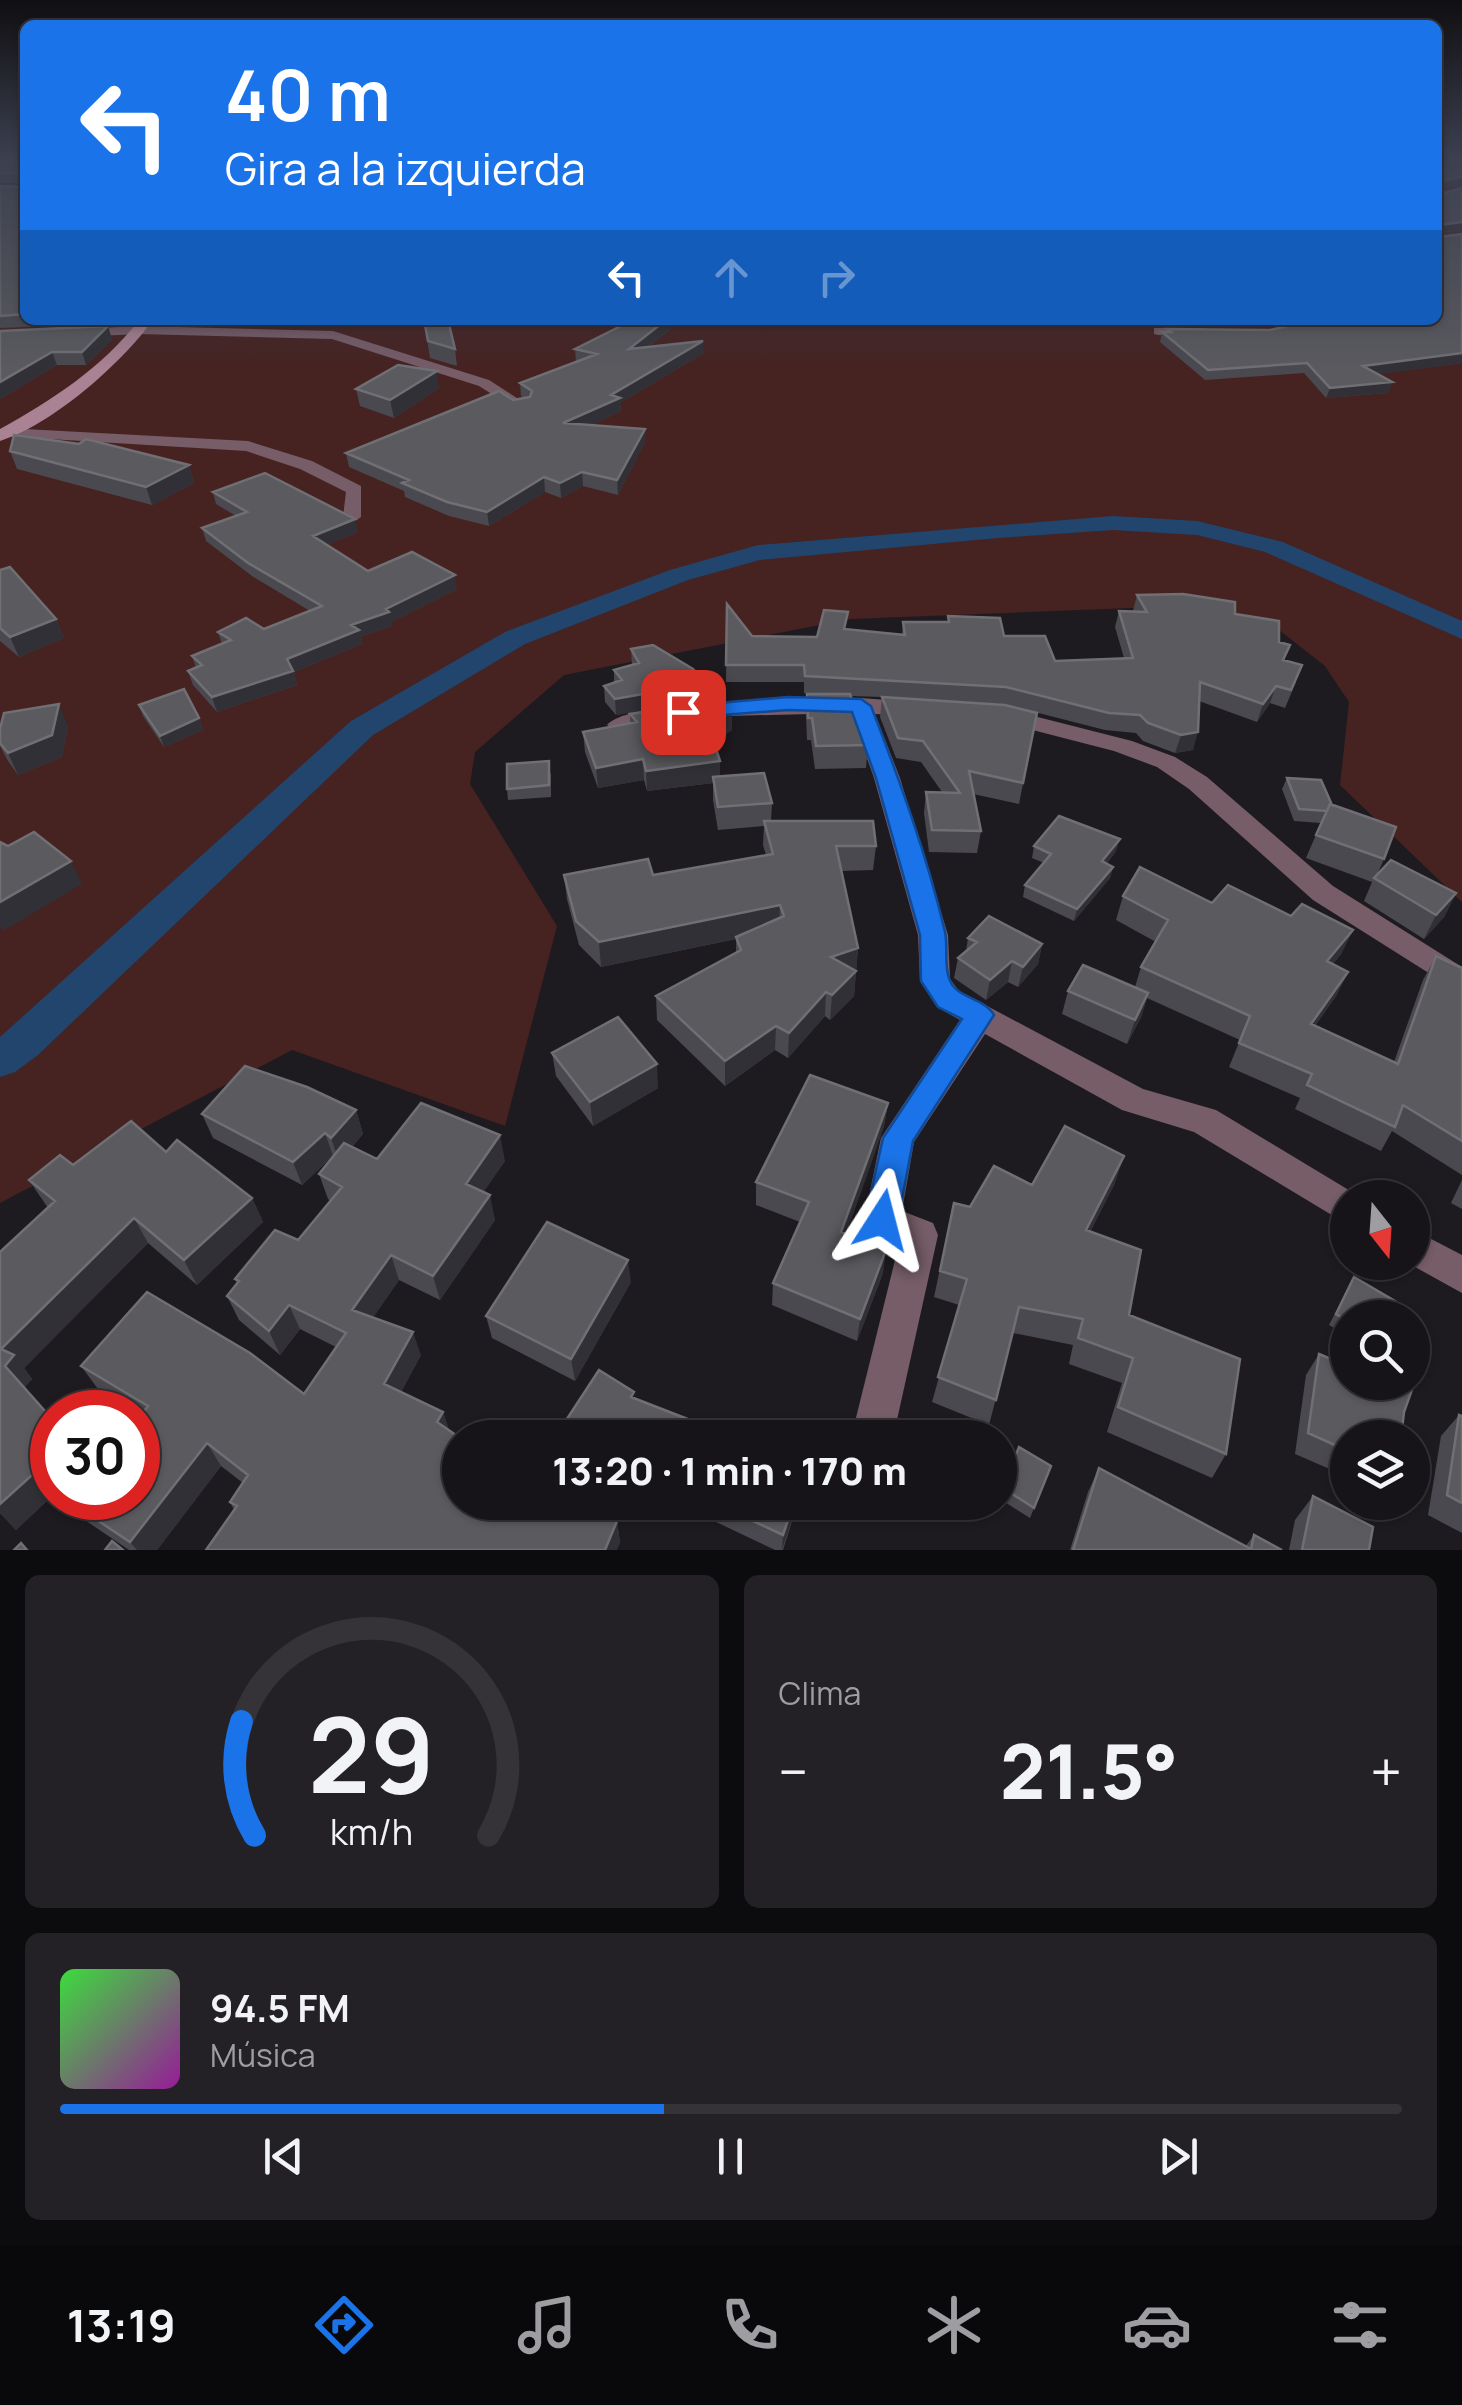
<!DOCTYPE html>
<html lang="es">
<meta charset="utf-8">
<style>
:root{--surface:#161418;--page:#232125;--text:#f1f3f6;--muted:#9e9ea2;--line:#353337;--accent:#1a73e8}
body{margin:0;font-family:Manrope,sans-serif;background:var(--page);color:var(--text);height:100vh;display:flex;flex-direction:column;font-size:38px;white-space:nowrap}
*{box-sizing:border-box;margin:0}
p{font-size:32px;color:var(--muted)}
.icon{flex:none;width:55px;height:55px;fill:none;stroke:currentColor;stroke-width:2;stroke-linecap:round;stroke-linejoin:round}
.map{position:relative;height:1550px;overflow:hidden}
.drawer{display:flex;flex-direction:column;gap:25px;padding:25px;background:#0c0b0d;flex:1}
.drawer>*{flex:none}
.top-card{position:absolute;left:20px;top:20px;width:1422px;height:305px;border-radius:15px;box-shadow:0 2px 8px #0004,0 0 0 2px var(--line);background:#1a73e8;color:#fff;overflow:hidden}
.needle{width:65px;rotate:163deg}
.tools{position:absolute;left:1330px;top:1180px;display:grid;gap:20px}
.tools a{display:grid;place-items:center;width:100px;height:100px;border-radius:50%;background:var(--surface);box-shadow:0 2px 8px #0004,0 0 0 2px var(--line);font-size:50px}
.speed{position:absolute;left:30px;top:1390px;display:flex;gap:20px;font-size:50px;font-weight:700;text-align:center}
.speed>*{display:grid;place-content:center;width:130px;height:130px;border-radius:50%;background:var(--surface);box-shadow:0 2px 8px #0004,0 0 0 2px var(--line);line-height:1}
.speed .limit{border:15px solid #d22;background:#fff;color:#111}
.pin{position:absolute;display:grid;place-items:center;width:85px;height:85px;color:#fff;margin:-42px;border-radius:20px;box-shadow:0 5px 15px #0006}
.me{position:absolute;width:110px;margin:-55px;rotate:9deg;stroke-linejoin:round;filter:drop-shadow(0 0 8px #0008)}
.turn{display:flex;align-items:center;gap:35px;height:210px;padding:0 40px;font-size:45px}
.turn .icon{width:130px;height:130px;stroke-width:2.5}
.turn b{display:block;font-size:70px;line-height:85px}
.lanes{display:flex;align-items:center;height:95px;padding:0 40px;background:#0003;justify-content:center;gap:50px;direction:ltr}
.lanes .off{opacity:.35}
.big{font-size:75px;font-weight:800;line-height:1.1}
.drawer .tile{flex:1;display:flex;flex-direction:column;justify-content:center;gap:15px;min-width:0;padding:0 35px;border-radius:15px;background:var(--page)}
.drawer .dial{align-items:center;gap:0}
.dial svg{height:260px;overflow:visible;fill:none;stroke:var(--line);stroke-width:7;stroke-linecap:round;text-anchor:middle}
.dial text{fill:var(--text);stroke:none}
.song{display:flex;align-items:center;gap:30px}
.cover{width:120px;height:120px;border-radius:15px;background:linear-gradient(135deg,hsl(120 70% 55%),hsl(300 70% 35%))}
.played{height:10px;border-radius:5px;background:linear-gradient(90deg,var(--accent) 45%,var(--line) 45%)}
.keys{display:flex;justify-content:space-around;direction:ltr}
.heat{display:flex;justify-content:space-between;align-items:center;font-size:55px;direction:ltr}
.drawer .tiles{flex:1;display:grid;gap:25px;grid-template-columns:1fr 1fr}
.tile:last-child{grid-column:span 2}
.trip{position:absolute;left:442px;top:1420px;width:575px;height:100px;border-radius:50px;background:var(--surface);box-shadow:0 2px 8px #0004,0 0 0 2px var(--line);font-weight:800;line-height:100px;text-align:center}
.tab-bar{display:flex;height:160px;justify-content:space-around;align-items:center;background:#09080a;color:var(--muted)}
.tab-bar .icon{width:70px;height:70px}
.tab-bar .current{color:var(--accent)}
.tab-bar b{font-size:45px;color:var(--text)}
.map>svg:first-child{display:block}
</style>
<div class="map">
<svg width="1462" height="1550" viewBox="0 0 1462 1550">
<rect width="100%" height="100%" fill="#1e1b20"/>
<path fill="#462221" d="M0 155H25V320H1438V155H1462V902L1340 785 1349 702 1325 666 1274 626 1195 610 1130 608 851 619 564 675 475 752 470 784 557 926 505 1126 292 1050 0 1203Z"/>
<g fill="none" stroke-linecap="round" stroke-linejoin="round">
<path fill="#22456d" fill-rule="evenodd" d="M1113 516 1197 521 1283 542 1462 621V639L1265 552 1197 535 1113 530 998 538 760 560 688 580 525 644 373 735 38 1055 15 1072 0 1077V1037L351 721 505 632 670 570 758 545Z"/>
<path fill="#765d68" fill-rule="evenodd" d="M139 326 333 331 489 380 531 407 517 410 479 386 332 339 139 334 77 337 70 333 77 329Z
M1154 328H1201L1208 332 1201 336 1159 335 1154 334Z
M6 428 248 441 312 461 361 486V517L352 523 343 517 346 492 300 469 246 451 0 436V430Z
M861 698 912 702 924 709 912 716 875 714 900 778 948 935 950 979 959 991 1143 1089 1216 1110 1362 1198H1348V1222L1335 1217 1194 1132 1122 1110 985 1034 914 1142 902 1211 933 1223 938 1235 893 1438H851L899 1244 869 1232 864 1220 881 1138 960 1020 937 1007 920 981 918 935 874 778 851 713 728 716 619 732 607 725C635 695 815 705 861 698Z
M1002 708 1132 741 1175 757 1207 777 1333 886 1462 967V994L1313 900 1189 789 1157 767 1114 751 994 720 990 715Z
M1412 1229 1462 1255V1293L1406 1262H1412Z"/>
<path fill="#aa8293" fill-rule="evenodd" d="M139 320H153C120 365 53 424 0 441V429C51 401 103 367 139 320Z"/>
<path fill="#d29eb5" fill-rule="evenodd" d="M1449 155H1462V160L1451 157Z"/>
</g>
<path fill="#4a494f" d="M0 155H25V320H131L128 323 0 328V186L22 187 23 183H0Z
M1462 188V230L1439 233V237L1462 234V363L1378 374 1392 382 1388 393 1326 398 1304 373 1205 380 1160 342 1162 332H1166L1167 329 1270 330 1314 320H1438V190L1441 194Z
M424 320 455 349 457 366 430 358Z
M633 320H678V323L648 347 704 353 620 403 621 411 591 425 645 442 618 495 583 486 561 498 545 492 489 526 449 516 405 497 404 491 349 467 346 453 513 400 524 398 521 396 520 383 576 362 575 349Z
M1144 320H1289L1266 324 1159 323 1152 327Z
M0 331 112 339 86 365H57L0 399Z
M439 388 394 418 360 406 356 389Z
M10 451 189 465 194 483 152 505 17 469Z
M213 492 358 532 326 545 368 571 457 589 391 622 392 626 360 637 362 644 294 672 297 685 217 712 193 685 188 671 196 668 192 656 222 644 218 632 264 629 310 611 252 576 206 541 202 528 236 516 216 504Z
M0 570 56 619 64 638 19 657 0 641Z
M1137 595 1235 614 1279 642 1290 645 1284 660 1296 682 1285 708 1270 703 1257 722 1199 701 1193 750 1175 753 1143 741 1136 733 1105 730 1003 704 944 701 1037 713 1019 804 973 794 981 831 977 853 929 852 924 813 926 792H942L921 762 896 758 880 717 882 697 851 696 868 745 866 768 815 769 811 740H807L806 716 807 694H814L804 693V682H726L727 604 752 636 817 637 846 630 902 634 903 622H948V616L1004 636 1055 661 1124 658 1115 627 1119 611H1133Z
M631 649 706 683V699L616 715 605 702 604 686 614 682V670L632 665Z
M139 705 199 718 203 730 164 747 143 716Z
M630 714 732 730 714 741 720 761V777L772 803 771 821 876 846 873 870 841 871 858 948 854 996 830 1020 825 1016 788 1058 775 1050 725 1086 657 1020 656 996 736 953V939L601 967 579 945 567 899 564 875H653L766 855 763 845 764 826 718 830 713 800V783L647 791 644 780 598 788 585 752 583 732 630 723Z
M68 726 62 757 18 775 8 761 0 746V729Z
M551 773V797L508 800 507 789Z
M1287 778 1332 805 1384 859 1377 875 1456 893 1444 917 1424 939 1364 901 1372 882 1306 858 1321 823 1294 821 1282 789Z
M1034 846 1116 851 1107 863 1113 867 1110 878 1074 921 1023 897 1025 885 1044 863 1032 858Z
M1123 896 1212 903 1291 916 1353 930 1341 954 1333 964 1348 972 1336 996 1315 1026 1394 1062 1423 980 1436 956 1462 968V1175L1392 1131 1381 1151 1295 1109 1300 1098 1229 1067 1240 1040 1147 998 1141 1017 1127 1044 1062 1014 1068 991 1135 987 1141 967 1156 942 1116 920Z
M968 938 1042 944 1038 964 1018 987 1008 982 986 1000 954 978 958 958 966 951Z
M552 1053 658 1088 593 1126 556 1076Z
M888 1103 884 1126 846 1234 883 1273 857 1341 772 1305 773 1283 800 1222 756 1205V1182Z
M356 1110 363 1134 352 1147 377 1159 505 1161 483 1192 495 1220 440 1300 399 1280 373 1317 421 1355 401 1392 443 1412 449 1431 460 1502 617 1521 620 1543 234 1510 230 1502 243 1483 221 1466 157 1550H129L51 1497 16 1530 0 1513V1252L48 1208 29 1180 73 1165 166 1152 252 1198 263 1222 197 1285 148 1243 24 1368 32 1379 24 1388 52 1419V1498H138L140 1415 98 1389 81 1366 304 1394 336 1347 300 1329 280 1355 239 1320 227 1296 237 1284 235 1279 298 1240 331 1201 328 1199 319 1174 333 1156 302 1185 213 1138 202 1114Z
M1462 1180V1209L1451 1203Z
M1115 1183 1090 1232 1129 1315 1226 1454 1212 1478 1107 1432 1122 1383 1069 1364 1073 1345 1013 1333 989 1425 932 1402 959 1305 934 1297 954 1203 970 1207 1032 1185Z
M1354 1277 1348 1318V1336L1329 1325Z
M631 1282 575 1381 492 1338 486 1316Z
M1319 1354 1404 1412 1348 1438V1477L1295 1454 1306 1375Z
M635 1398 698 1423V1435L703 1438H568L565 1422Z
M1459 1415 1462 1416V1533L1428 1515 1441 1436Z
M1051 1466 1030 1518 1000 1499 1003 1488Z
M1099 1468 1245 1547 1254 1535 1282 1550H1070L1088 1492Z
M1313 1496 1369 1550H1289L1295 1520Z
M645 1502H674L670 1513Z
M674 1502H798L783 1550H775Z"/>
<path fill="#313036" d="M1462 177 1461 184 1438 189V182Z
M1462 222V230L1438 233 1440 225Z
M666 320H678V323L630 361 629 349Z
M1153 320H1160L1159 323 1152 327Z
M1267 320H1289L1266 324Z
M108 326 112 339 86 365 82 352Z
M703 341 704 353 620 403 621 411 565 437 563 423Z
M52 352 57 365 0 399V382Z
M1462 353V363L1360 377 1363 366Z
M437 371 439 388 394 418 390 400Z
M1392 382 1388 393 1326 398 1330 388Z
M645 429V442L618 495 617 480Z
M189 465 194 483 152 505 146 487Z
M582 472 583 486 561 498 560 483Z
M544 477 545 492 489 526 487 512Z
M355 519 358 532 316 549 313 536Z
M455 575 457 589 391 622 392 626 360 637 362 644 294 672 297 685 217 712 212 697 351 625Z
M56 619 64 638 19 657 10 637Z
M706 683V699L616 715 615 699Z
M1276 686 1270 703 1257 722 1263 704Z
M59 704 68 726 62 757 18 775 8 753Z
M732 710V730L708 744V724Z
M199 718 203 730 164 747 160 736Z
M1198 732 1193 750 1175 753 1181 735Z
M643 759 644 780 598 788 596 768Z
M720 761V782L713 777V783L647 791 646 771Z
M1120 839 1116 851 1099 873 1102 861Z
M71 861 82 884 3 931 0 926V902Z
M1113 867 1110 878 1074 921 1077 909Z
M1456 893 1444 917 1424 939 1436 915Z
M780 905 779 930 601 967 599 942Z
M1353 930 1341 954 1316 985 1327 961Z
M1042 944 1038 964 1018 987 1023 967Z
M858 948 854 996 830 1020 832 995 831 957Z
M1012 961 1008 982 986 1000 990 980Z
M1348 972 1336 996 1299 1049 1311 1024Z
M826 992 825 1016 788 1058 789 1033Z
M1148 993 1141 1017 1127 1044 1135 1020Z
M776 1026 775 1050 725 1086V1061Z
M657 1064 658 1088 593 1126 590 1102Z
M888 1103 884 1126 839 1255 841 1232Z
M356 1110 363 1134 339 1161 331 1138Z
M325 1133 333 1156 302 1185 293 1162Z
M500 1135 505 1161 472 1209 466 1184Z
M1124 1156 1115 1183 1077 1257 1086 1230Z
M490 1195 495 1220 440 1300 433 1276Z
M252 1198 263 1222 197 1285 184 1260Z
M134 1218 148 1243 24 1368 32 1379 23 1389 5 1366 1 1349Z
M886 1250 883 1273 857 1341 860 1319Z
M391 1255 399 1280 362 1334 352 1310Z
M628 1260 631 1282 575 1381 571 1359Z
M289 1305 300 1329 280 1355 269 1331Z
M413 1332 421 1355 393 1407 384 1384Z
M443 1412 451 1435 437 1422Z
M207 1443 221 1466 157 1550H137L130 1542Z
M32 1475 51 1497 16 1530 0 1513V1504Z
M794 1502H798L782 1550 783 1535Z
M617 1521 620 1543 617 1550H605Z"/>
<path fill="#5a5a5f" stroke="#706f74" stroke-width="2.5" d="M0 155H25V177L22 173H0Z
M1438 155 1462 161V164L1456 165 1462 167V177L1438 182V185Z
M25 178V314L0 316V186L22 187Z
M1462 188V222L1440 225 1439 237 1462 234V353L1363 366 1392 382 1330 388 1307 363 1208 370 1162 332H1171L1167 329 1270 330 1314 320H1438V190L1441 194Z
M424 320H448L455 349 428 341Z
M633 320H666L629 349 703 341 611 395 620 398 563 423 645 429 617 480 582 472 560 483 544 477 487 512 447 502 402 483 409 480 346 453 499 391 513 400 530 397 532 391 520 383 597 354 575 349Z
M108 326 82 352H52L0 382V331Z
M398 365 437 371 390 400 356 389Z
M14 435 79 444 86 439 189 465 146 487 10 451Z
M265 473 355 519 313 536 368 571 412 552 455 575 386 609 389 612 351 625 359 630 287 659 293 671 212 697 188 671 202 665 192 656 231 640 218 632 246 618 264 629 322 606 248 563 202 528 247 512 213 492Z
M10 567 56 619 10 637 0 628V570Z
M1183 594 1235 602V614L1279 621V642L1290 645 1283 660 1302 665 1291 690 1276 686 1263 704 1200 682 1198 732 1181 735 1148 723 1140 715 1109 713 1006 687 805 676 804 665H726L727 604 752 636 817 637 824 610 848 612 844 629 905 635 903 622H949L948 616 1000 618 1004 636H1045L1055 661 1133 658 1119 611 1147 612 1137 595Z
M653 645 693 669 706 683 615 699 604 686 622 680 614 670 639 663 631 649Z
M184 689 199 718 160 736 139 705Z
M807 694H850L868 745 816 746 812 718H808Z
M882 697 1005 705 1037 713 1023 783 969 771 981 831 932 830 926 792 960 793 923 741 898 738Z
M723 700 732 710 708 724 720 761 646 771 643 759 596 768 583 732 637 722 630 714Z
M59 704 52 735 8 753 0 743V729L4 713Z
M549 761V785L507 789V764Z
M764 773 772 803 718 807 713 777Z
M1287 778 1321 780 1332 805 1330 804 1327 811 1299 809Z
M1330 804 1396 827 1384 859 1316 835Z
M1059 816 1120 839 1102 861 1113 867 1077 909 1025 885 1051 854 1034 846Z
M764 821H873L876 846H836L858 948 831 957 856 971 832 995 826 992 789 1033 776 1026 725 1061 656 996 741 950 736 937 784 916 780 905 599 942 576 921 564 875 648 859 653 875 773 854Z
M34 832 71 861 0 902V842L8 846Z
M1391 860 1456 893 1436 915 1374 878Z
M1140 867 1212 903 1228 885 1291 916 1302 904 1353 930 1327 961 1348 972 1311 1024 1398 1064 1436 956 1462 968V1141L1403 1105 1395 1127 1307 1085 1312 1074 1239 1043 1250 1016 1141 967 1168 920 1123 896Z
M989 916 1042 944 1023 967 1012 961 990 980 958 958 977 942 968 938Z
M1083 965 1148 993 1135 1020 1068 991Z
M618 1017 657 1064 590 1102 552 1053Z
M245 1066 307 1087 356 1110 331 1138 325 1133 293 1162 202 1114Z
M810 1075 888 1103 841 1232 886 1250 860 1319 773 1283 809 1202 756 1182Z
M421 1103 500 1135 466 1184 490 1195 433 1276 391 1255 352 1310 413 1332 384 1384 443 1412 437 1422 460 1438V1502H570L617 1521 605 1550H206L237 1506 230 1502 248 1475 207 1443 130 1542 64 1498H138V1419L148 1406 81 1366 147 1292 250 1353 304 1394 346 1333 289 1305 269 1331 227 1296 239 1281 235 1279 275 1230 298 1240 342 1187 319 1174 344 1143 377 1159Z
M131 1121 166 1152 177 1140 252 1198 184 1260 134 1218 1 1349 14 1355 5 1366 52 1419V1489L32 1475 0 1504V1252L55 1201 29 1180 60 1155 73 1165Z
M1065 1126 1124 1156 1086 1230 1141 1250 1129 1315 1240 1359 1226 1454 1118 1407 1133 1358 1078 1338 1083 1319 1019 1307 996 1400 938 1377 967 1279 940 1271 954 1203 970 1207 994 1166 1032 1185Z
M547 1222 628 1260 571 1359 486 1316Z
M1354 1277 1395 1301 1388 1318H1348V1321L1336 1314Z
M1319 1354 1348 1366V1382H1412V1354L1423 1359 1404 1412 1401 1438H1348V1451L1308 1433Z
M599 1370 634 1392 631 1397 698 1423 694 1433 703 1438H589L565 1422Z
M1459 1415 1462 1416V1503L1447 1495Z
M1019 1447 1051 1466 1034 1508 1003 1488Z
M1099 1468 1251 1549 1254 1535 1282 1550H1073Z
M1313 1496 1373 1527 1369 1550H1302Z
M712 1502H794L783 1535Z
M112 1541 123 1550H105Z
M21 1543 27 1550H14Z"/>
<linearGradient id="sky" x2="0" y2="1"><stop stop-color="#100f12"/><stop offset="0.42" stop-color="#3b3f4e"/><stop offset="1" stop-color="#3b3f4e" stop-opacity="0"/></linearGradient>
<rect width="1462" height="372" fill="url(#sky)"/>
<path fill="#1a73e8" stroke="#114b97" stroke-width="2.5" d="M788 697 861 699 871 706C899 779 927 855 945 932 948 946 944 964 949 978 955 999 984 997 994 1015L913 1141 898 1220 893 1231 882 1236 870 1231 865 1220 883 1138 962 1019 938 1007 921 981 920 935 876 778 852 712 788 710 683 718 673 712 683 706Z"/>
</svg>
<div class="tools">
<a><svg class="needle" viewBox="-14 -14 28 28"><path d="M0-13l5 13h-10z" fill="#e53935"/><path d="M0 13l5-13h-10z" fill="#9e9ea2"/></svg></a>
<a><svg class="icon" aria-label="search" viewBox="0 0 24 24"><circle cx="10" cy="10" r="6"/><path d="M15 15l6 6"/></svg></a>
<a><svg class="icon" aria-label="layers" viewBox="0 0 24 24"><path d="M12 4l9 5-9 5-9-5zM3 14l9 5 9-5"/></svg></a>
</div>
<div class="speed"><div class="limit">30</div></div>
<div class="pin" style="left:683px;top:712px;background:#d93025"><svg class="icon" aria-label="arrive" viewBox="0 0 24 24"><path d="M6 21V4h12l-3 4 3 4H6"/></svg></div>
<svg class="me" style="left:882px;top:1220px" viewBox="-20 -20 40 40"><path d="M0-17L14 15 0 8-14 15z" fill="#1a73e8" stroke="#fff" stroke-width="4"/></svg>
<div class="trip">13:20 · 1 min · 170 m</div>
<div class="top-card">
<div class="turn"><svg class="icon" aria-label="left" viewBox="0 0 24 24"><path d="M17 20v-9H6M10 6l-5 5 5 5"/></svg><div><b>40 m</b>Gira a la izquierda</div></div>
<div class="lanes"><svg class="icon" aria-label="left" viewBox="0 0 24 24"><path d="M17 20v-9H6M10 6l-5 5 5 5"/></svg><svg class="icon off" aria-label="ahead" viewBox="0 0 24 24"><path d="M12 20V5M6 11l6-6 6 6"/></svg><svg class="icon off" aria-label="right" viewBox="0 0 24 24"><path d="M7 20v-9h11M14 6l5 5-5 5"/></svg></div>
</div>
</div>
<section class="drawer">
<div class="tiles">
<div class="tile dial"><svg viewBox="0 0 100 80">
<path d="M14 69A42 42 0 1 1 86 69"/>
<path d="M14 69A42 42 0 0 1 10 34" stroke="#1a73e8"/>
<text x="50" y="56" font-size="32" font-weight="700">29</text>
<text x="50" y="72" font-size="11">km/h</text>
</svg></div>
<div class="tile"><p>Clima</p>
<div class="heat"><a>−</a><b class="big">21.5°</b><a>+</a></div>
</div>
<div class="tile">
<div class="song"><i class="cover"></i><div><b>94.5 FM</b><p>Música</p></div></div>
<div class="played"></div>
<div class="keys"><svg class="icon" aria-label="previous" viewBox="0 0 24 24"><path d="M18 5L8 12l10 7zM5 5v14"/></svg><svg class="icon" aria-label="pause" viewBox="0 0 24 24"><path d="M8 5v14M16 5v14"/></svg><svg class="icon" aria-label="next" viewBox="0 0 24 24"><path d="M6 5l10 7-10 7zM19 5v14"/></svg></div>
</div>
</div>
</section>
<nav class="tab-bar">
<b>13:19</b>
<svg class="icon current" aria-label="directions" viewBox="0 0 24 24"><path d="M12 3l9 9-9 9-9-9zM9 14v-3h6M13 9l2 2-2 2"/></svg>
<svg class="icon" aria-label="music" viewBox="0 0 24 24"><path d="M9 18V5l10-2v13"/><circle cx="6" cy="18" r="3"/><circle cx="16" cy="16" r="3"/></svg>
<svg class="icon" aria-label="phone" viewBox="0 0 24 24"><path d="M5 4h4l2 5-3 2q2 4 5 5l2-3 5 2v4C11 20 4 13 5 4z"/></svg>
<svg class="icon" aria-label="climate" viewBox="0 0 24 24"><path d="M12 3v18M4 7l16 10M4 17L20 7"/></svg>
<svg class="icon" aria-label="car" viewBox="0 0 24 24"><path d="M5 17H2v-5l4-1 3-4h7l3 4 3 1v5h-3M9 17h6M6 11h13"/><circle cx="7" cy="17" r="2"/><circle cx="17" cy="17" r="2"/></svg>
<svg class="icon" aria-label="filters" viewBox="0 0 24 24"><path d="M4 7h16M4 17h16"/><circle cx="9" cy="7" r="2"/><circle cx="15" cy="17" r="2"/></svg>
</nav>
